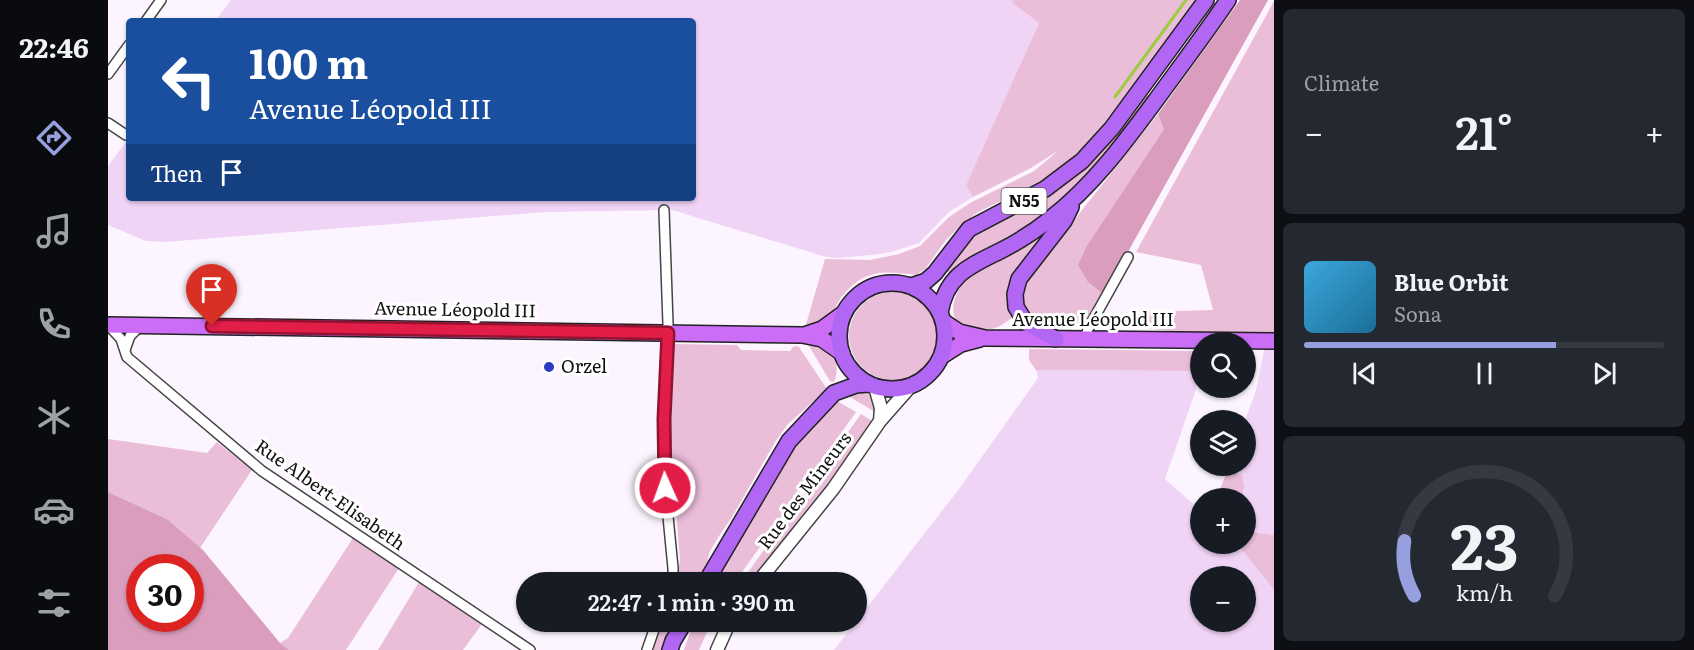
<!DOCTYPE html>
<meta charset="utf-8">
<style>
:root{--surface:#171b24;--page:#242831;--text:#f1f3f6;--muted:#9ea1a6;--line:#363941;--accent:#97a0de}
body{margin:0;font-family:Literata,serif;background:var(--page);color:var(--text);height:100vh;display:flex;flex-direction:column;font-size:22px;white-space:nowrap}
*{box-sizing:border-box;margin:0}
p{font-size:20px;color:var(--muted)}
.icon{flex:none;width:33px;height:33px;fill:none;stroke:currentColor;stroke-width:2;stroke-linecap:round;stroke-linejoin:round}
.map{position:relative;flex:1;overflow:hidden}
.drawer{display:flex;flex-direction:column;gap:9px;padding:9px;background:#0d0f14;width:420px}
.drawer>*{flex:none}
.guide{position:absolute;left:18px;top:18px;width:570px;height:183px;border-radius:6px;box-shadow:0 2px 4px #0004;background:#1a4fa0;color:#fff;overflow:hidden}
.buttons{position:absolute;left:1082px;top:332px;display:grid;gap:12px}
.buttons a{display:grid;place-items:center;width:66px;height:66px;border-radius:50%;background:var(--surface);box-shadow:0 2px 4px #0004;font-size:30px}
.speed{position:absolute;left:18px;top:554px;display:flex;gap:12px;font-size:30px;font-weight:700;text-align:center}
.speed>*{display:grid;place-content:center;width:78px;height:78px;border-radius:50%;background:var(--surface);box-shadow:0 2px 4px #0004;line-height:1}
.speed .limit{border:9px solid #d22;background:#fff;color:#111}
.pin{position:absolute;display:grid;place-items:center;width:51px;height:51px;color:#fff;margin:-62px -26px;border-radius:50% 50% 50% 0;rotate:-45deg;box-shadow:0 0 6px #0007}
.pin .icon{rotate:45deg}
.me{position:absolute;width:66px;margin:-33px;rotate:358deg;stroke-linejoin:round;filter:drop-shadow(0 0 4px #0008)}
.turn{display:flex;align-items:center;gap:21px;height:126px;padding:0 24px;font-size:27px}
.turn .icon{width:78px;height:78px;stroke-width:2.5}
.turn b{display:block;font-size:42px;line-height:51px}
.then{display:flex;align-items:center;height:57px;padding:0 24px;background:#0003;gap:12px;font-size:22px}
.big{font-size:45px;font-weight:600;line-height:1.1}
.drawer .card{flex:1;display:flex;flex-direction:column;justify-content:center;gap:9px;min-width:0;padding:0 21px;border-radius:9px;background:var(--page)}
.drawer .dial{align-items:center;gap:0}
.dial svg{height:156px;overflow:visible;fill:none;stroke:var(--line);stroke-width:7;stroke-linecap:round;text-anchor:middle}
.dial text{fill:var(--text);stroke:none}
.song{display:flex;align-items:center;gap:18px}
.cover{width:72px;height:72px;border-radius:9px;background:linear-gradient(135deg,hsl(200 70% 55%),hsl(200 70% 35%))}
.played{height:6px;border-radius:3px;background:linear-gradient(90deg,var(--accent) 70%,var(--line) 70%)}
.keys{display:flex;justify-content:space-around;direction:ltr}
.heat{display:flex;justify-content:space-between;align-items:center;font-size:33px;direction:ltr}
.trip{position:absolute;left:408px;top:572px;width:351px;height:60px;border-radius:30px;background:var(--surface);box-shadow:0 2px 4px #0004;font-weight:600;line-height:60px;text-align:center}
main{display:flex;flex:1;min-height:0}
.tab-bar{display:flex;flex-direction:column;width:108px;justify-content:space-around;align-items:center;background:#090b0e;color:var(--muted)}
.tab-bar .icon{width:42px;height:42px}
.tab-bar .active{color:var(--accent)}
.tab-bar b{font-size:27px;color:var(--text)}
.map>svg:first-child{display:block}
</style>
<main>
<nav class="tab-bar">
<b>22:46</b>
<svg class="icon active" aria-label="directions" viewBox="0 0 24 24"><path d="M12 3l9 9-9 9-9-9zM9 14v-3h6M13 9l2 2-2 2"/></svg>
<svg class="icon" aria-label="music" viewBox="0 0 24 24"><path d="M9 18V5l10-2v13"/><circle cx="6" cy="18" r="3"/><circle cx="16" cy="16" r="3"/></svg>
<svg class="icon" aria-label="phone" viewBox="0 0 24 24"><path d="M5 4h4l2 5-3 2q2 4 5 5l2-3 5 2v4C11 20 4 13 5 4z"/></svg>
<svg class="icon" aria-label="climate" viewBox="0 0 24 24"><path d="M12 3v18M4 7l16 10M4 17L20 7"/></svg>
<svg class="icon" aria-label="car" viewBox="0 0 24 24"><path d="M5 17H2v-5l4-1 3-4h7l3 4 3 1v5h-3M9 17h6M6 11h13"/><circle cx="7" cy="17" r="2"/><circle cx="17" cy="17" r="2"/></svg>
<svg class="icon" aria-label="filters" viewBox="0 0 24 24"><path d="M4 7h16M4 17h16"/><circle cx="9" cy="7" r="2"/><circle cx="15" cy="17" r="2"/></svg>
</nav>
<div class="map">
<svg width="1166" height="650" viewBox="0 0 1166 650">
<rect width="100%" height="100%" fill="#fcf5ff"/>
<path fill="#f0d4f5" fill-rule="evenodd" d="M123 0H905L904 3 931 23 858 185 865 197 841 212 811 243 783 252 764 255 729 258 718 257 564 210 438 212 57 242 38 241 0 225V166L21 138V198H585V21H107Z
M1158 341H1166V535L1137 531V498H1109L1121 465H1137V421L1148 390Z
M928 370 1092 371V378L1057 479 1092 510V543H1128L1166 590V650H726L851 489 930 378ZM1092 576H1137V621H1092Z"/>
<path fill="#eabdd8" d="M905 0H1087L1014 101 981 142 958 164 930 183 870 212 852 226 838 240 817 269 808 275C777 271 758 268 735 295 732 298 730 303 728 307 720 318 710 323 697 328L717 259 762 260 791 254 812 246 841 217 862 203 926 171 951 150 923 168 865 197 858 185 931 23 904 3Z
M1166 1V341L1033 328V312L1105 310 1093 265 1028 252Z
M1038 94 1043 97 974 184 929 223 843 274 837 270 868 231 1001 141Z
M1050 114 1056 129 980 244V282L996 295 977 326C945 324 900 328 918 281Z
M955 218 921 261 908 315C902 319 894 326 887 328 882 330 874 329 868 328 838 327 842 302 855 283L854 281 860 275Z
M741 336a44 44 0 1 1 88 0a44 44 0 1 1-88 0Z
M698 341C703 342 709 342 713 343 728 350 732 368 726 382L722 381Z
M564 344 629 345 633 350 682 351 686 346 691 347 719 389 680 424 667 442 624 517 611 536 601 553 599 567 591 582H569L572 559 561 420Z
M921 349 1092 351V371L928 370 921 360Z
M755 390C765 395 766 402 767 412L737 394Z
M729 401 748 412 627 582H605L671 465 699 429Z
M753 414 764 421 724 481 643 582H633Z
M0 439 99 453 109 442 144 470 92 548 59 519 0 492Z
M1119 472 1134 475 1136 487 1133 498H1109Z
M1137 531 1166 535V590L1128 543H1137Z
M245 538 291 568 238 650H181L172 643 180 638Z
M311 582 374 624 355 650H270Z
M554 621H570L559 650H544Z
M586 621H604L591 650H576Z"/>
<path fill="#db9dbd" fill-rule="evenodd" d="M1132 0H1160L996 295 980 282 970 265 980 244 1056 129 1050 114Z
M0 492 59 519 95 550 172 643 181 650H0ZM32 567H82V618H32Z"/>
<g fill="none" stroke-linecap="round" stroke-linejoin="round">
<path stroke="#9ecc41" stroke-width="3" d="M1007 97 1078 0"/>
<defs>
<path id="minor" d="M38 21 53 0
M0 74 21 45
M0 123 18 135
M556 210 560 324 555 465 565 568V582
M0 325 13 339 19 357 154 471 422 650
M977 340 980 329 1020 257
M17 350 22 336 33 325
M539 650 549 621"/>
<path id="tertiary" d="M767 387 773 408 772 421
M650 582 725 489 772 421 802 387
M609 650 622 621"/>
<path id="primary" d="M836 322 851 332 877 338 1166 341
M0 325 694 335 714 339 734 353
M696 335 714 329 736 313
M834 356 853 344 872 339"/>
<path id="trunk" d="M731 336a53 53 0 1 1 106 0a53 53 0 1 1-106 0Z
M803 286 818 281 827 273 861 229 937 189 974 161 1004 128 1098 0
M832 313C838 275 862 266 892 251 910 242 927 231 942 219 984 187 1017 142 1048 100 1072 67 1097 34 1120 0
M948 339 918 323 908 307 907 294 911 279 956 221 963 207
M598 582 681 441 726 393 748 385 760 384
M562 650 565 641 577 621"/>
</defs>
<use href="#minor" stroke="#444" stroke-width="12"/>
<use href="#tertiary" stroke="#444" stroke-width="15"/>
<use href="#primary" stroke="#222" stroke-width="18"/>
<use href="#trunk" stroke="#222" stroke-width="18"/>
<use href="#minor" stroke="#fff" stroke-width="9"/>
<use href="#tertiary" stroke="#fff" stroke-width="12"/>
<use href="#primary" stroke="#cb6df6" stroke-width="15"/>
<use href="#trunk" stroke="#b266f4" stroke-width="15"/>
</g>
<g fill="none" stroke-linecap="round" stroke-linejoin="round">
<defs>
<path id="route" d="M104 326 560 333 556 419 557 488"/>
</defs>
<use href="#route" stroke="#92132f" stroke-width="15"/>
<use href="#route" stroke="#e11d48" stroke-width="10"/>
</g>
<circle fill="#293bc0" stroke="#fff" stroke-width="2" cx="441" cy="367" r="6"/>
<g text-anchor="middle" stroke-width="6" stroke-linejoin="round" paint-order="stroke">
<rect fill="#fff" stroke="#585858" stroke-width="1.5" x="893.5" y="188" width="45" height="26" rx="4.5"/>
<g font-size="16" font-weight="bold" fill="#111">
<text x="916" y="207">N55</text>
</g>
<g font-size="18" fill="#111" stroke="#fff">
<text transform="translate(347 310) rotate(1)" y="6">Avenue Léopold III</text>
<text x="985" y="326">Avenue Léopold III</text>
<text transform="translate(697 491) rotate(-53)" y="6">Rue des Mineurs</text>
<text transform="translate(222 495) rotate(35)" y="6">Rue Albert-Elisabeth</text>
</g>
<g font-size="18" fill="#111" stroke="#fff" text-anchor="start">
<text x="453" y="373">Orzel</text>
</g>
</g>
</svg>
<div class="buttons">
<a><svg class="icon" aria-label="search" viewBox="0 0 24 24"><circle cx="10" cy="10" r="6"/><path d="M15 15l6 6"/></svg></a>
<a><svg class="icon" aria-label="layers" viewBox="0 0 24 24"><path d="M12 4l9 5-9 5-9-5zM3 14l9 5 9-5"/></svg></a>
<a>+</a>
<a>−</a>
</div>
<div class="speed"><div class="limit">30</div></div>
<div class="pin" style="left:104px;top:326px;background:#d93025"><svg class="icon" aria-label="arrive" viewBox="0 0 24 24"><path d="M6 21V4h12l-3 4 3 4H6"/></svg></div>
<svg class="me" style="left:557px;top:488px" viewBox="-20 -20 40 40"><circle r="17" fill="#e11d48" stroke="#fff" stroke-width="3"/><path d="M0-11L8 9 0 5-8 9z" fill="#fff"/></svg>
<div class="trip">22:47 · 1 min · 390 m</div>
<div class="guide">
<div class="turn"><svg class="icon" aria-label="left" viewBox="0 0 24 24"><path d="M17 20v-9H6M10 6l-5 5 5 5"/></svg><div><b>100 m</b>Avenue Léopold III</div></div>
<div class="then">Then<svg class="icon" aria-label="arrive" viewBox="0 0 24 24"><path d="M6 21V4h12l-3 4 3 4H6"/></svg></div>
</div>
</div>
<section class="drawer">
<div class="card"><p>Climate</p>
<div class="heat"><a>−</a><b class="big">21°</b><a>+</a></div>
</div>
<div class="card">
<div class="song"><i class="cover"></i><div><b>Blue Orbit</b><p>Sona</p></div></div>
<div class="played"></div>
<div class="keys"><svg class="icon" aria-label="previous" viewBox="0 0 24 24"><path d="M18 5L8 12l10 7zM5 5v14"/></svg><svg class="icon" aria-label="pause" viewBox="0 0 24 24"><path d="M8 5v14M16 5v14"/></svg><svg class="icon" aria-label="next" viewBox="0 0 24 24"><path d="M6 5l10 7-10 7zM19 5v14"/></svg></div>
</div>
<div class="card dial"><svg viewBox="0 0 100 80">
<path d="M14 69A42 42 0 1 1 86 69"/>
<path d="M14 69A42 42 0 0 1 9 41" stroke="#97a0de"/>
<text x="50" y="56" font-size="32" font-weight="700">23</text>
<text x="50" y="72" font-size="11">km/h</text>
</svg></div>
</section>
</main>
